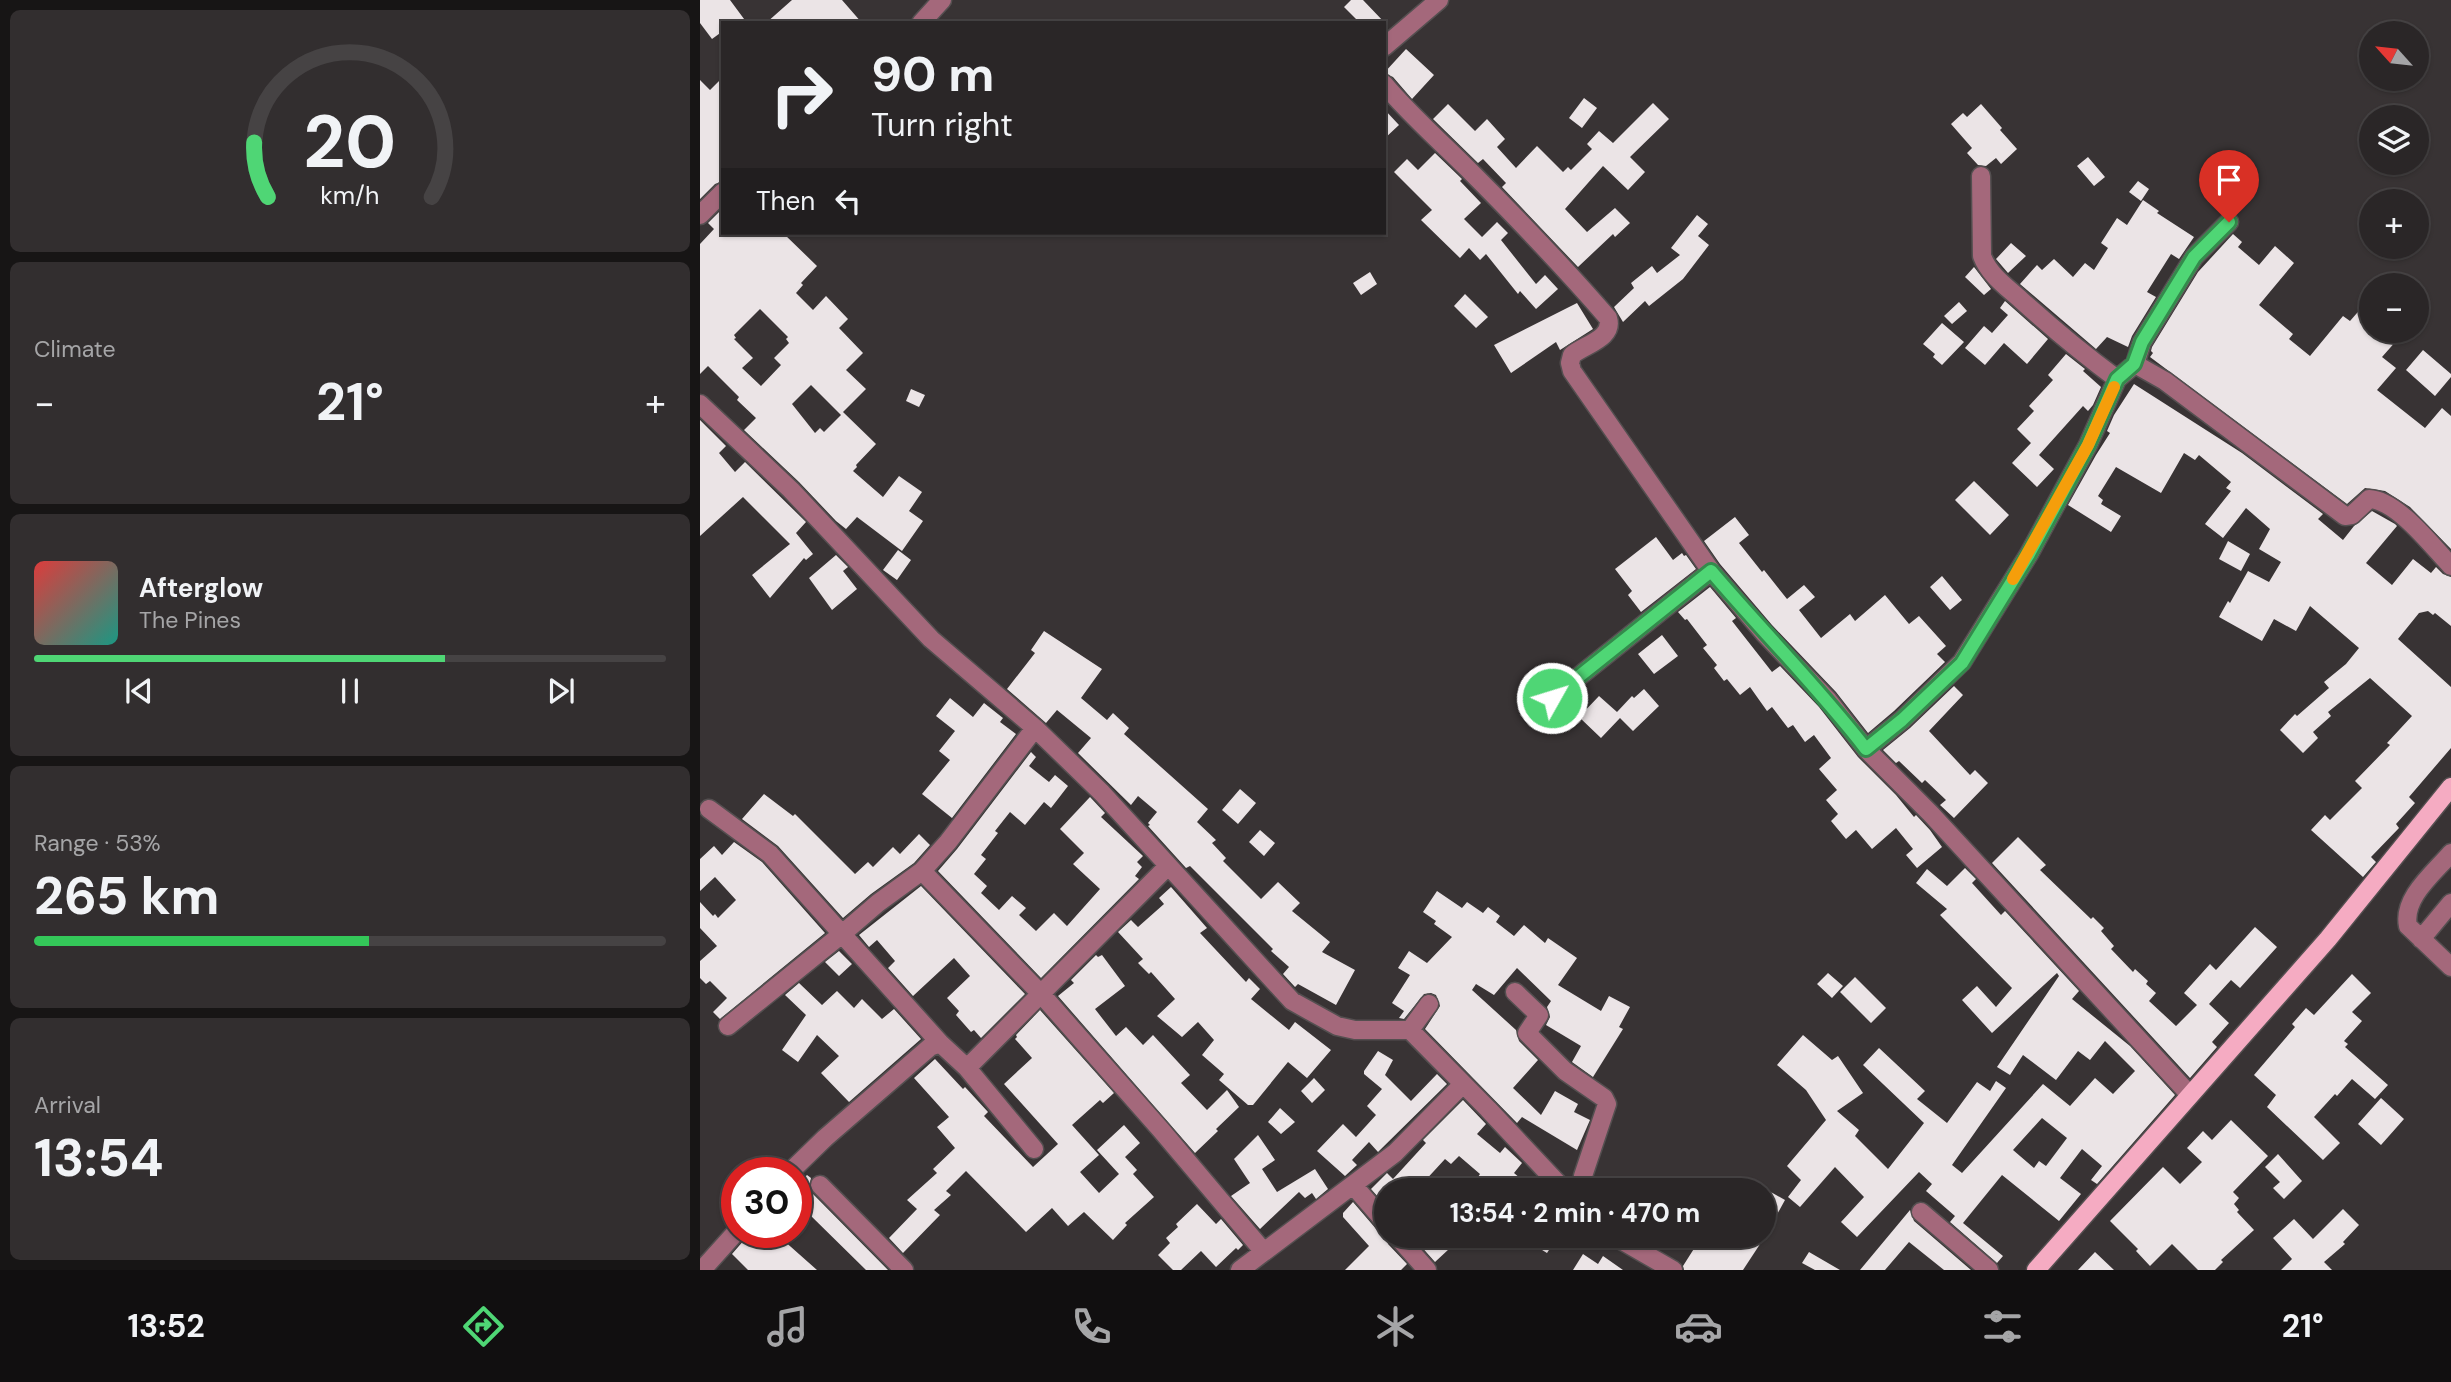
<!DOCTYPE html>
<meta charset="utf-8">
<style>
:root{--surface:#2a2627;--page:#322e2f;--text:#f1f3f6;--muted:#a5a5a7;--line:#464344;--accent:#4fd675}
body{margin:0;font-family:"DM Sans",sans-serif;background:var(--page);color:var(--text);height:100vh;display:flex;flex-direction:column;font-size:26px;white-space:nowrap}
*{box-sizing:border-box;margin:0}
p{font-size:23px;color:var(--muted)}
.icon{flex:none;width:38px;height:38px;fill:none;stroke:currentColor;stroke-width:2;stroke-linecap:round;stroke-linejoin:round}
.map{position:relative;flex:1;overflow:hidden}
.panel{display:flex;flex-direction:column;gap:10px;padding:10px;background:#171515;width:700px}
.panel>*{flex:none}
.guide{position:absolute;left:21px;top:21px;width:665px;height:214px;border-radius:0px;box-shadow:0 2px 5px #0004,0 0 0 2px var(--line);background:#2a2627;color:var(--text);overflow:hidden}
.needle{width:46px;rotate:297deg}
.controls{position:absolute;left:1659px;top:21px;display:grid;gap:14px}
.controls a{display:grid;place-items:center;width:70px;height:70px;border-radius:50%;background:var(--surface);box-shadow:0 2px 5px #0004,0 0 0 2px var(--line);font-size:35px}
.speed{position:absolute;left:21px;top:1157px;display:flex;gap:14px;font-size:35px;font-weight:700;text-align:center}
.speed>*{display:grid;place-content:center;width:91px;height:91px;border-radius:50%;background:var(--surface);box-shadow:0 2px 5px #0004,0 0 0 2px var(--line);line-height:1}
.speed .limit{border:10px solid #d22;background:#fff;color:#111}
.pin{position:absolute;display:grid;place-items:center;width:60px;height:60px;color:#fff;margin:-72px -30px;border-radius:50% 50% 50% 0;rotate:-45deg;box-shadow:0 0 7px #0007}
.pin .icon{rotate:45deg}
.me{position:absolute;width:77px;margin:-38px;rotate:51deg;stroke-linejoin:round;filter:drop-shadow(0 0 5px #0008)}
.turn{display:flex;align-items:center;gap:24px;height:147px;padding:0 35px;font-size:32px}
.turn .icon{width:91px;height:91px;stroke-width:2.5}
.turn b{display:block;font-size:49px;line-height:60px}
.then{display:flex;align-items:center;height:66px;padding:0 35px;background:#0003;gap:14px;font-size:26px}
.big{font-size:52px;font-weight:700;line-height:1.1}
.panel .widget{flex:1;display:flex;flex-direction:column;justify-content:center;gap:10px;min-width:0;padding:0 24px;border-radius:10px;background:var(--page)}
.panel .dial{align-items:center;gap:0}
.dial svg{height:182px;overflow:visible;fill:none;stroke:var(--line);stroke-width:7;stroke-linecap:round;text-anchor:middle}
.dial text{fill:var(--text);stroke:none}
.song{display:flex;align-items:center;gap:21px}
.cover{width:84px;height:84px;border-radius:10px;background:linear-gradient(135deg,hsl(0 70% 55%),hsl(170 70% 35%))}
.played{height:7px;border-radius:4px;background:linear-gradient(90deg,var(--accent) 65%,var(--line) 65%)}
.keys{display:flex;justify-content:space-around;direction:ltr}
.heat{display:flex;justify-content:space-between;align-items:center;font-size:38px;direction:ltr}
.charge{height:10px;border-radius:5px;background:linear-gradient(90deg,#34c759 53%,var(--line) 0)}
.trip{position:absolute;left:674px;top:1178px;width:402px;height:70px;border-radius:35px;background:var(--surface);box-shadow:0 2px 5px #0004,0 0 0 2px var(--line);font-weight:700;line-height:70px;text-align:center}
.tab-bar{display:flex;height:112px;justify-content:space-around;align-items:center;background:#110f10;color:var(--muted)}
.tab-bar .icon{width:49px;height:49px}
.tab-bar .on{color:var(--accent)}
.tab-bar b{font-size:32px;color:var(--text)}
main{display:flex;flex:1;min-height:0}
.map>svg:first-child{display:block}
</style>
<main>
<section class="panel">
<div class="widget dial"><svg viewBox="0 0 100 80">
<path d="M14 69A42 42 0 1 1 86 69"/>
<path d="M14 69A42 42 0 0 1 8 45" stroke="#4fd675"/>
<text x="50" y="56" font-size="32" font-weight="700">20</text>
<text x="50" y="72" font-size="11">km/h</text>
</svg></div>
<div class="widget"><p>Climate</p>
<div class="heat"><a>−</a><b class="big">21°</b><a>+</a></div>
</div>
<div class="widget">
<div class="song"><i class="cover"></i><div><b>Afterglow</b><p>The Pines</p></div></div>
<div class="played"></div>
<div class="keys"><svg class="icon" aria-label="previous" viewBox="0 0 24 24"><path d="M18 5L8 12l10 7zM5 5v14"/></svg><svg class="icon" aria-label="pause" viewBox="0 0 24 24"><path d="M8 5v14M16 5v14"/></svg><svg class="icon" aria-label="next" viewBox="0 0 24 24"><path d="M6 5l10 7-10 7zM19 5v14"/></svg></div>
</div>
<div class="widget"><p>Range · 53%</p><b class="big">265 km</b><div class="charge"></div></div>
<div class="widget"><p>Arrival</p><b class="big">13:54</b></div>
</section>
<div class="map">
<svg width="1751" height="1270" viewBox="0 0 1751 1270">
<rect width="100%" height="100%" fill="#383334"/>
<path fill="#ebe4e6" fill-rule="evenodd" d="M0 0H30L47 23H23V31L12 39 0 23Z
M92 0H142L162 23H66Z
M651 0H663L685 23H660L644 7Z
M706 49 734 75 712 99 693 77 684 73Z
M23 77V181L15 184 0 199V80L10 90Z
M884 98 897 108 882 128 869 118Z
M953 103 969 119 930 157 945 172 928 190 903 166 865 209 887 232 915 208 930 223 915 237 913 234 878 267 802 187 806 183 783 159 778 163 733 119 748 104 775 131 787 119 805 139 797 147 816 168 837 146 863 172 868 167 871 170 892 149 887 144 899 131 913 143Z
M1281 104 1302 128 1300 130 1317 149 1301 164 1296 158 1286 166 1278 165 1267 153 1272 148 1251 124 1263 113 1267 117Z
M684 109 699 125 684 139Z
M735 153 762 179 760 181 781 203 764 219 782 237 797 222 808 233 801 240 836 284 845 275 858 289 836 309 820 291 818 294 786 254 780 260 769 248 760 258 721 220 732 210 694 172 707 159 718 170Z
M1388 157 1405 177 1394 186 1377 166Z
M1438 181 1449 189 1441 201 1429 192Z
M1443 200 1459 211 1457 213 1494 237 1479 259 1471 254 1447 292 1456 297 1432 336 1428 347 1407 337 1396 349 1320 284 1337 265 1342 270 1354 259 1373 277 1385 263 1394 270 1408 248 1401 243 1417 218 1427 225Z
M23 208V233H83L117 266 101 283 103 285 96 293 113 310 126 296 148 319 139 328 163 353 146 370 166 389 143 412 176 444 156 465 157 467 153 471 183 497 199 476 222 492 209 511 223 521 202 551 157 517 146 529 136 521 99 482 44 430 56 418 37 400 39 397 8 366 0 374V244L14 229 8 223ZM60 309 88 337 86 339 89 343 74 358 81 365 61 386 42 368 53 358 34 339 36 338 34 335ZM111 385 141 415 124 432 120 428 115 433 92 404Z
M997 215 1008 224 998 236 1009 245 983 279 949 306 945 301 923 322 914 307 934 288 931 283 952 266 957 273 980 255 971 248Z
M1533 234 1542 242 1538 247 1559 265 1575 246 1594 263 1559 305 1593 334 1589 339 1610 356 1643 316 1650 321 1671 297V331H1705L1682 357 1696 368 1677 390 1725 428 1742 408 1751 416V549L1710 507 1685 491 1665 488 1647 504 1450 357 1453 353 1451 351 1452 347 1498 272Z
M1311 243 1326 256 1308 273 1296 259Z
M1274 267 1291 289 1284 295 1265 277Z
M670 272 677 284 661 295 653 283Z
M765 294 788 317 776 328 754 306Z
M1305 301 1348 339 1327 364 1304 343 1285 365 1265 348 1284 326 1292 333 1308 315 1300 308Z
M1259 302 1267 311 1252 324 1244 316Z
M877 303 893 329 860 350 856 342 811 373 794 345Z
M1242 323 1264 342 1242 365 1233 357 1235 354 1223 344Z
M1723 350 1751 374V377L1735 396 1706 370Z
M1366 354 1385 369 1383 371 1401 387 1393 405 1388 411 1383 406 1339 455 1354 469 1337 487 1312 463 1331 443 1317 429 1334 411 1329 406 1353 380 1348 375Z
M1434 384 1542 453 1623 514 1618 519 1643 540 1654 526 1672 511 1695 524 1697 526 1666 563 1692 585 1713 559 1731 573 1736 567 1743 574 1751 577V626L1735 613 1733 615 1728 611 1719 613 1698 639 1751 687V748L1709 797 1715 803 1696 824 1699 828 1671 857 1676 862 1663 877 1611 830 1625 815 1630 820 1662 788 1655 781 1690 745 1687 743 1712 716 1670 678 1628 712 1631 716 1613 732 1618 738 1603 753 1580 730 1595 714 1597 716 1629 688 1624 682 1646 664 1659 648 1610 606 1596 631 1574 619 1562 641 1519 617 1528 601 1530 603 1548 571 1569 582 1581 562 1559 549 1570 529 1546 508 1523 538 1505 524 1531 491 1526 488 1531 482 1499 455 1495 460 1484 453 1461 493 1416 467 1398 496 1403 500 1401 504 1421 516 1411 532 1368 505 1396 455 1410 433 1407 431 1414 415Z
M211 389 225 395 219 407 206 401Z
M0 420 26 446 19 453 35 472 45 462 106 522 96 533 113 554 106 560 104 558 70 598 52 575 90 544 43 497 0 536Z
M1274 481 1309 515 1290 535 1255 500Z
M1035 517 1049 535 1039 543 1062 572 1064 570 1087 599 1104 585 1115 597 1099 610 1121 638 1150 614 1155 621 1185 595 1209 624 1219 616 1246 646 1237 654 1245 662 1194 711 1168 733 1136 692 1072 625 1020 564 1004 541Z
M956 537 973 560 982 553 984 556 986 555 996 569 941 612 928 595 932 591 915 569Z
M1528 541 1550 554 1541 571 1519 559Z
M198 550 211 560 197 580 183 570Z
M136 555 148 567 143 571 157 589 132 610 109 578Z
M1242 576 1262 600 1250 610 1230 587Z
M1010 587 1036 618 1032 621 1072 672 1080 666 1119 707 1158 757 1196 795 1214 817 1216 815 1230 830 1242 847 1217 868 1206 855 1213 849 1196 828 1172 849 1156 830 1146 839 1131 821 1138 814 1126 800 1137 790 1119 769 1131 758 1114 735 1105 742 1093 725 1088 728 1072 707 1067 711 1050 687 1040 695 1027 679 1024 681 1014 668 1017 665 1003 648 1007 645 987 619 985 620 978 612Z
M344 631 402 669 381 698 407 720 413 713 429 728 424 734 508 809 497 822 516 840 512 843 526 858 523 861 561 899 578 882 600 903 592 911 630 942 622 952 655 970 636 1005 598 984 595 987 583 974 589 967 571 951 573 949 490 866 486 868 448 826 450 825 448 823 457 812 438 796 431 805 378 753 391 738 357 710 346 723 307 689 335 653 331 650Z
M962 635 978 656 954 674 938 654Z
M1254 686 1263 695 1229 731 1270 775 1275 770 1288 783 1254 818 1240 805 1246 800 1225 780 1222 783 1199 761 1196 763 1183 750 1210 728Z
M944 689 959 706 933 731 920 718 901 738 879 717 899 696 917 712 932 696 934 698Z
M250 698 273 717 284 703 303 718 300 722 316 734 252 818 222 794 250 760 239 751 255 731 236 716Z
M331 752 336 757 329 766 349 782 355 775 368 786 351 808 344 802 325 825 310 812 295 831 298 833 281 855 286 859 274 874 287 886 281 893 299 910 312 896 326 908 319 915 336 931 354 913 367 926 400 889 373 864 384 853 360 829 390 797 405 813 401 817 443 856 437 862 442 867 435 876 439 879 341 978 238 871 257 849Z
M540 789 556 803 538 824 522 810Z
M64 794 93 816 95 814 155 874 168 862 173 867 193 847 200 854 219 834 230 845 214 863 171 894 143 918 78 846 42 819Z
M560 830 575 843 564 856 549 842Z
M1318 837 1346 865 1340 870 1391 919 1393 917 1404 928 1401 931 1414 946 1411 949 1433 972 1435 969 1448 981 1446 984 1456 993 1449 1001 1476 1026 1497 1005 1484 993 1510 964 1516 970 1555 927 1577 947 1540 988 1531 980 1509 1004 1529 1023 1512 1042 1517 1047 1490 1078 1292 863Z
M34 842 62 862 125 933 20 1019 13 1012 27 998 10 981 6 984 0 978V961L17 946 0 928V902L13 916 15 914 18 918 36 900 15 877 0 891V859L14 846 22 855Z
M1265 868 1276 879 1272 883 1301 915 1305 911 1379 991 1372 999 1430 1046 1475 1095 1397 1184 1391 1180 1402 1166 1382 1149 1360 1178 1381 1194 1359 1221 1302 1175 1263 1223 1303 1256 1297 1263 1250 1222 1255 1216 1226 1191 1232 1184 1219 1172 1157 1237 1141 1222 1164 1197 1135 1167 1100 1207 1088 1197 1101 1180 1087 1166 1126 1120 1106 1090 1077 1065 1103 1035 1132 1060 1138 1056 1163 1093 1137 1111 1159 1130 1155 1136 1188 1169 1224 1123 1163 1065 1179 1048 1225 1091 1217 1099 1247 1123 1277 1082 1290 1091 1296 1081 1306 1088 1252 1165 1262 1173 1343 1084 1370 1106 1395 1078 1413 1094 1435 1071 1405 1041 1390 1060 1378 1051 1356 1080 1323 1055 1310 1075 1297 1067 1359 976 1357 973 1292 1033 1262 1000 1277 986 1296 1007 1312 988 1240 915 1247 909 1216 883 1227 869 1247 886ZM1342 1118 1367 1138 1346 1166 1339 1161 1334 1168 1313 1150Z
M221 886 325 994 281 1038 274 1030 271 1032 256 1015 259 1011 247 998 270 976 254 958 213 996 188 968 195 961 177 940 169 947 159 935Z
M471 887 507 928 500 933 546 982 549 978 560 989 551 999 589 1030 595 1022 631 1050 607 1078 588 1062 553 1105H548L519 1080 524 1074 502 1055 514 1040 498 1022 482 1037 457 1016 475 999 451 972 449 974 438 963 443 959 418 932 431 920 438 927 464 904 459 898Z
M737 891 762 908 767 902 783 913 788 907 800 916 796 922 814 936 824 925 845 943 848 938 877 958 858 985 901 1011 909 996 930 1007 919 1027 923 1029 893 1077 872 1062 881 1046 846 1025 850 1017 847 1007 851 1001 817 968 794 995 776 984 772 990 816 1030 819 1041 838 1060 813 1088 841 1115 855 1091 878 1104 874 1112 890 1120 877 1150 822 1117 817 1123 725 1029 740 1006 736 995 731 993 724 994 704 1019 699 1018 704 1011 692 1003 710 975 698 968 709 951 727 963 752 937 734 924 736 921 723 912Z
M139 951 152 964 139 976 125 962Z
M396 955 398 957 402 955 425 986 395 1009 416 1036 426 1027 443 1045 453 1035 490 1075 481 1083 507 1110 527 1090 539 1107 516 1129 518 1131 495 1153 358 996 374 983 371 980Z
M1128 973 1143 986 1132 998 1117 984Z
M1652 974 1671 993 1652 1012 1662 1021 1644 1041 1648 1044 1645 1047 1688 1085 1675 1099 1652 1079 1637 1096 1635 1094 1614 1117 1640 1143 1623 1160 1567 1107 1576 1095 1554 1075 1595 1027 1592 1024 1606 1008 1614 1015Z
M1155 977 1186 1008 1171 1023 1140 992Z
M99 983 122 1005 137 991 154 1008 162 999 182 1019 194 1009 221 1039 149 1102 121 1073 139 1056 117 1035 98 1062 82 1050 106 1015 85 995Z
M340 1010 414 1093 403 1103 400 1100 372 1125 399 1155 380 1172 399 1193 419 1174 397 1150 424 1125 440 1143 425 1157 437 1170 433 1174 454 1197 425 1223 427 1225 413 1240 384 1212 368 1226 352 1208 326 1232 266 1171 246 1191 251 1195 234 1210 240 1215 203 1253 189 1238 217 1209 207 1200 237 1173 233 1169 255 1148 237 1127 249 1117 214 1078 235 1059 263 1089 265 1087 288 1112 284 1116 333 1167 358 1144 304 1084 332 1058 315 1039 317 1037 316 1035Z
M678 1051 693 1060 685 1075 711 1101 737 1074 747 1084 678 1152 669 1142 652 1160 657 1165 645 1176 617 1151 643 1124 656 1137 676 1115 667 1106 682 1089 664 1074V1071Z
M614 1078 625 1090 612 1103 601 1091Z
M1681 1098 1704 1119 1681 1145 1658 1124Z
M763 1100 786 1124 777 1134 800 1153 805 1147 822 1163 814 1173 834 1190H787L776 1180 780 1174 759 1156 751 1164 745 1159 722 1184 729 1190H686V1206L671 1189 687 1173 693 1179 726 1143 723 1140Z
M580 1108 595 1122 581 1134 568 1122Z
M1531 1120 1568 1156 1533 1192 1539 1198 1534 1204 1539 1210 1537 1212 1554 1230 1521 1260 1523 1262 1515 1270H1498L1472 1244 1450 1266 1436 1251 1438 1249 1410 1221 1463 1167 1480 1184 1502 1162 1487 1148 1503 1131 1512 1140Z
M558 1135 575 1160 562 1169 577 1192 615 1169 628 1189 616 1199 612 1193 605 1198 599 1192 560 1229 531 1196 550 1183 534 1159Z
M1578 1154 1602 1181 1584 1199 1573 1188 1580 1182 1565 1167Z
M107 1175 111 1178 109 1187 112 1193 188 1270H166L108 1213 96 1225V1186Z
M1069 1191 1085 1200 1064 1238 1043 1270H984L983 1266 1002 1236H1064V1199Z
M653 1202 677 1230 686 1234 688 1244 707 1264 701 1270H645L669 1246 643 1217V1213Z
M497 1204 516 1224 521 1219 543 1245 538 1250 536 1248 516 1267 501 1251 481 1270H473L458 1255 470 1243 466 1238 478 1227 476 1224Z
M1643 1209 1659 1225 1643 1242 1645 1244 1624 1262 1632 1270H1581L1592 1259 1573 1238 1594 1219 1613 1239Z
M1210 1210 1214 1221 1271 1270H1244L1209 1242 1185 1270H1160Z
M48 1232H89L82 1239 117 1270H48L32 1254 45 1239Z
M728 1236H735L749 1249 735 1262 719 1244Z
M819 1236H858L847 1253Z
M1109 1252 1140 1270H1115L1102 1263Z
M1395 1252 1414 1270H1378Z
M883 1254 898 1264 903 1256 923 1270H873Z"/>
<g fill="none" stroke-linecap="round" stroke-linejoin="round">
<defs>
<path id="minor" d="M221 23 242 0
M684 47 739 0
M684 84C710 115 739 140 767 168 816 217 863 266 908 318 914 338 886 344 872 355L870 363 872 371 1011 571 1064 633 1128 700 1166 749 1231 814 1490 1095
M1281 176 1282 256C1289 275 1307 287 1321 300 1352 328 1383 354 1417 379
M0 215 23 192
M1435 364 1442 342 1494 257 1529 222
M0 404 91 490 231 639 335 728 402 793 592 1001 637 1026 655 1030H710L788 1109 864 1190
M852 698 1011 571
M1166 749 1202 720 1262 662 1329 554 1388 445 1417 379 1435 364 1465 381 1645 516 1652 515 1669 499C1697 500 1732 546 1751 566
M9 809 70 854 240 1043
M1751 853C1734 873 1702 898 1708 926L1751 967
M222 871 342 995 461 1130 564 1252
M1721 939 1751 903
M815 992 839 1015 827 1033 865 1071 904 1098 907 1104 883 1176 882 1190
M28 1026 142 934 178 903 222 871 248 842 335 728
M710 1030 729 1004
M267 1068 334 1149
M90 1172 125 1138 230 1047 240 1043 267 1068 468 866
M120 1185 204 1270
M653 1185 686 1223
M1221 1212 1289 1270
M697 1236 727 1270
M914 1236 973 1270
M2 1270 37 1231
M540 1270 695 1153 763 1084"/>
<path id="major" d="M1336 1270 1628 939 1751 787"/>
</defs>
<use href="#minor" stroke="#544f50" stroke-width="21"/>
<use href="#major" stroke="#544f50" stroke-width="21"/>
<use href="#minor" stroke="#a4687b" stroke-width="18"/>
<use href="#major" stroke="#f5abc2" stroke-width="18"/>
</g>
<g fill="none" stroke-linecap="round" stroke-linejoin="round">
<defs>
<path id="route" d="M852 698 1011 571C1062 631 1118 687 1166 749L1202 720 1262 663 1329 554 1388 445 1417 379 1434 364 1442 342 1494 257 1529 222"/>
</defs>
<use href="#route" stroke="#338b4c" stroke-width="18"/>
<use href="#route" stroke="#4fd675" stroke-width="12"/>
<path stroke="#f59e0b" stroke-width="12" d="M1313 579 1388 445 1414 387"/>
</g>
</svg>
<div class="controls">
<a><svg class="needle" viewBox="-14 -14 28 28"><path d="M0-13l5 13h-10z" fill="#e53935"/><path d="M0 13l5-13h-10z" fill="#a5a5a7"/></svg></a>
<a><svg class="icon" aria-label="layers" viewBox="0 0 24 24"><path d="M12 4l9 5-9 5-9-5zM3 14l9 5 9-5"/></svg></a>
<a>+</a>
<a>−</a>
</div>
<div class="speed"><div class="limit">30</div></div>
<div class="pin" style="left:1529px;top:222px;background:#d93025"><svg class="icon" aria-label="arrive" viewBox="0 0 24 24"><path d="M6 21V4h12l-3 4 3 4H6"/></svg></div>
<svg class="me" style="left:852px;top:698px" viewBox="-20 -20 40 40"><circle r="17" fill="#4fd675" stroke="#fff" stroke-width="3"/><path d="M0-11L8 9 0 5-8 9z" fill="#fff"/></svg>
<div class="trip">13:54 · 2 min · 470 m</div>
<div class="guide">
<div class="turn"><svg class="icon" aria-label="right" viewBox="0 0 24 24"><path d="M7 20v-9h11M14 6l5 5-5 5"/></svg><div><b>90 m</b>Turn right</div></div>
<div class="then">Then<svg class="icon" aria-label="left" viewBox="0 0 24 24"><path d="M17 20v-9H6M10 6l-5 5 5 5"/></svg></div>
</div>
</div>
</main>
<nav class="tab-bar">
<b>13:52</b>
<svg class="icon on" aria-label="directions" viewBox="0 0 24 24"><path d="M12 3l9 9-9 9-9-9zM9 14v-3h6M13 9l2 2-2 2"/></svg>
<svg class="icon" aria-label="music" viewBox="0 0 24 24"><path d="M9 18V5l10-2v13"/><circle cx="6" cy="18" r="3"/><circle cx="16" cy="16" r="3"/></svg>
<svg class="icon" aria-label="phone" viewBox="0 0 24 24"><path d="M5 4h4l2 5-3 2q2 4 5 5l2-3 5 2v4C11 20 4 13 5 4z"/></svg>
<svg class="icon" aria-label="climate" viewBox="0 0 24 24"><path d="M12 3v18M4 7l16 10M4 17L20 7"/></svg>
<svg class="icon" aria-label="car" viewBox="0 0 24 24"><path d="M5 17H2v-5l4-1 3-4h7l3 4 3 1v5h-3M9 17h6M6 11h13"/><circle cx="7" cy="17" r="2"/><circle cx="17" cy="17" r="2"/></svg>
<svg class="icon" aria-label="filters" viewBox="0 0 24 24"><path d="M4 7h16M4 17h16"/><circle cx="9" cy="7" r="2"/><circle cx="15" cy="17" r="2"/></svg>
<b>21°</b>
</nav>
